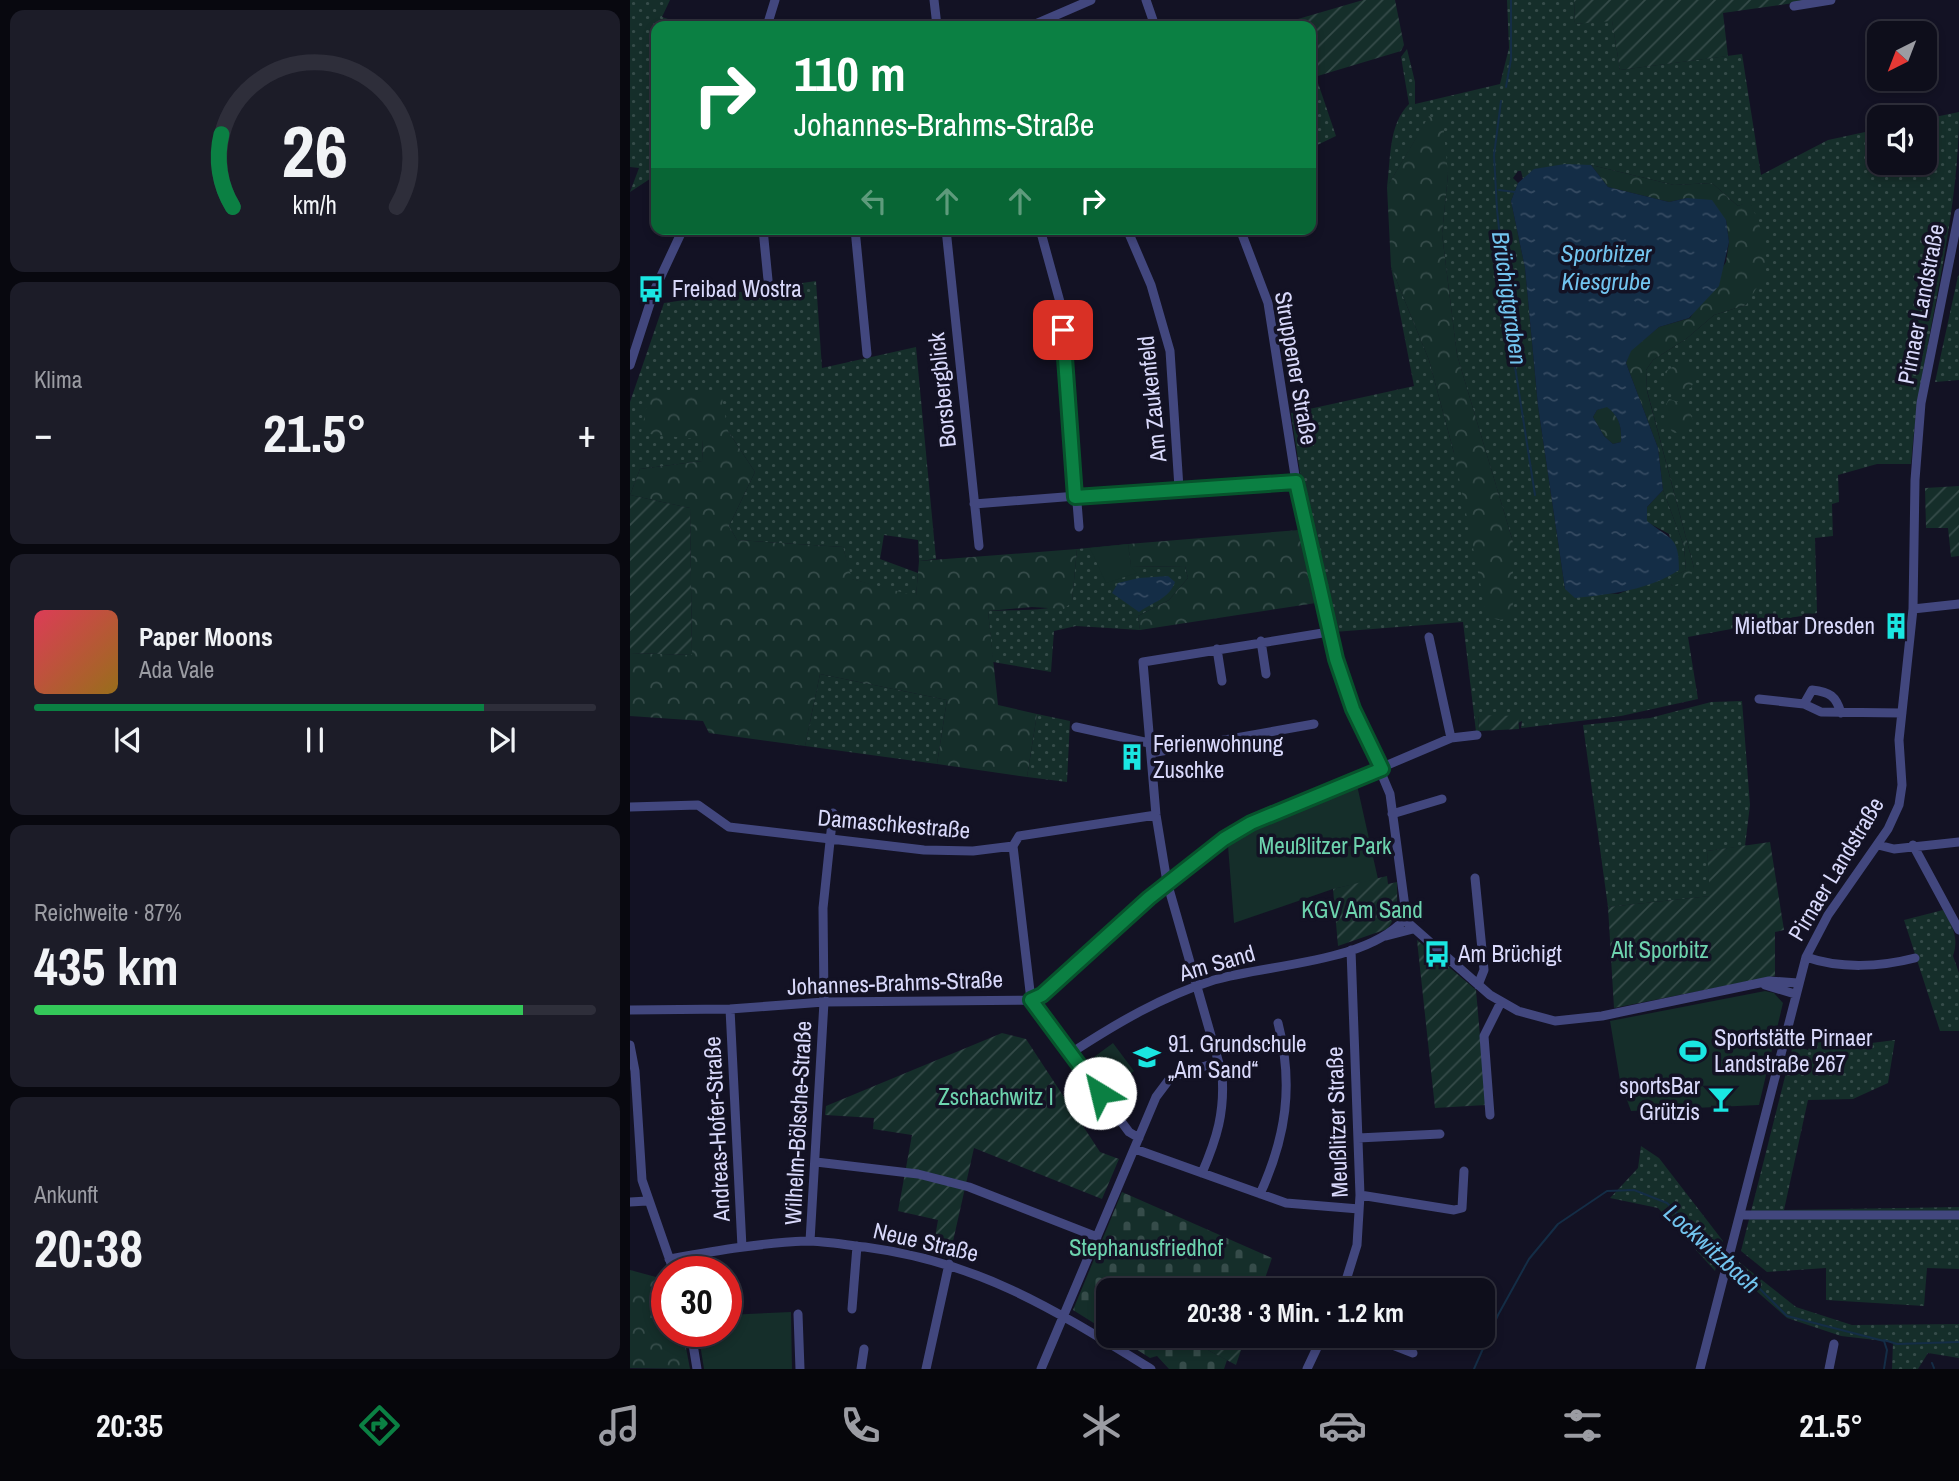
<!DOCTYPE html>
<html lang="de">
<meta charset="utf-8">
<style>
:root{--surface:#0e0e1b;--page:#1c1c28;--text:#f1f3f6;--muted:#9b9ca3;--line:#2e2e3a;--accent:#0b8043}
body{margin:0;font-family:"Archivo Narrow",sans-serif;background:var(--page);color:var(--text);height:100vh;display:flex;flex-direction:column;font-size:26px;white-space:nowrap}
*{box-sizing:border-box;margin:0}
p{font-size:23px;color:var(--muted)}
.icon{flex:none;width:38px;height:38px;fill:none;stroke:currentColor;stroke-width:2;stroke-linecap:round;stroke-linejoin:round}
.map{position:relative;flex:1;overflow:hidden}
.drawer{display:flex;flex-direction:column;gap:10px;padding:10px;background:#08080f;width:630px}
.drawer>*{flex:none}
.guide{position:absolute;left:21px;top:21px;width:665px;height:214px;border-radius:14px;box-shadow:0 4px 10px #0003,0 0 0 2px var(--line);background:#0b8043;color:#fff;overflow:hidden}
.needle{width:46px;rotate:222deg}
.controls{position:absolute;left:1237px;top:21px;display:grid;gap:14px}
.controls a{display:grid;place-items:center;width:70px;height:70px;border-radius:14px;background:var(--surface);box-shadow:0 4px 10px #0003,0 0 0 2px var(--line);font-size:35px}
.speed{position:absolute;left:21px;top:1256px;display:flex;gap:14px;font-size:35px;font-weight:700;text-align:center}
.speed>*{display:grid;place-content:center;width:91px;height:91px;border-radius:50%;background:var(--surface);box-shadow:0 4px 10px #0003,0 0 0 2px var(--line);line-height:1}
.speed .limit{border:10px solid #d22;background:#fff;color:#111}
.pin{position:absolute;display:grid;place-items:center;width:60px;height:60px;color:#fff;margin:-30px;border-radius:14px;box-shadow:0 4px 10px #0006}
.me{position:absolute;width:77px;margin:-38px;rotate:324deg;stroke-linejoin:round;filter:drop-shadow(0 0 5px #0008)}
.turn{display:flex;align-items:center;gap:24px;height:147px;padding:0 28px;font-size:32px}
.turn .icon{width:91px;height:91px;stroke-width:2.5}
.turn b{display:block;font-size:49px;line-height:60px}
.lanes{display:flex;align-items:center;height:66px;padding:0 28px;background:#0003;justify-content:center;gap:35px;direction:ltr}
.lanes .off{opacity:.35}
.big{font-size:52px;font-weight:800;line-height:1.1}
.drawer .tile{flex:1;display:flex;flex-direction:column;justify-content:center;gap:10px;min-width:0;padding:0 24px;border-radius:14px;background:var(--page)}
.drawer .dial{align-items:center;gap:0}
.dial svg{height:182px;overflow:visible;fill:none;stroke:var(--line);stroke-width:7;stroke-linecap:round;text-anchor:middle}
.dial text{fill:var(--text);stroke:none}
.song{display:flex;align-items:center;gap:21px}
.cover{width:84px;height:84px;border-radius:10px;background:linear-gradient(135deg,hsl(350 70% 55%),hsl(40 70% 35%))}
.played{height:7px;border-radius:4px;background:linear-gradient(90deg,var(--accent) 80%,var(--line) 80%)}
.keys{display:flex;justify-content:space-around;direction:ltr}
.heat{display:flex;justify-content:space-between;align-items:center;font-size:38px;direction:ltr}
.charge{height:10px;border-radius:5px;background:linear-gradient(90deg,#34c759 87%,var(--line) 0)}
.trip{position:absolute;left:466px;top:1278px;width:399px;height:70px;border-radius:14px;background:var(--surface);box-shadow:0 4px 10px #0003,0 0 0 2px var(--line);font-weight:800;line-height:70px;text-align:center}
.menu{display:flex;height:112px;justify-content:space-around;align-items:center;background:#06060b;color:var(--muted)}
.menu .icon{width:49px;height:49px}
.menu .active{color:var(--accent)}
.menu b{font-size:32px;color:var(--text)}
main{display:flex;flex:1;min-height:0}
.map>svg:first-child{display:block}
</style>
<main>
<section class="drawer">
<div class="tile dial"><svg viewBox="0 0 100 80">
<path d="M14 69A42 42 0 1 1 86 69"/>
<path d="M14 69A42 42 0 0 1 9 37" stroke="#0b8043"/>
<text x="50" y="56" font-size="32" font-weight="700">26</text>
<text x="50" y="72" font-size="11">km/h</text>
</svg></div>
<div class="tile"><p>Klima</p>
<div class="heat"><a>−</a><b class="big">21.5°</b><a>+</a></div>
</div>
<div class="tile">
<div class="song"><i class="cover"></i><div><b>Paper Moons</b><p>Ada Vale</p></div></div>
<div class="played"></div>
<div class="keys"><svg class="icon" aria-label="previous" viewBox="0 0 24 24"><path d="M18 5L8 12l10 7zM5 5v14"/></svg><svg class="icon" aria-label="pause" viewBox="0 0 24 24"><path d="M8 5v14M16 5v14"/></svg><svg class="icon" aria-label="next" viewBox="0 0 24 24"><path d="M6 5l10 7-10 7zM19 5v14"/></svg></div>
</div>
<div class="tile"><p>Reichweite · 87%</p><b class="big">435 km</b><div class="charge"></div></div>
<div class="tile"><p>Ankunft</p><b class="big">20:38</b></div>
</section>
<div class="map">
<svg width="1329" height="1369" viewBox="0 0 1329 1369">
<defs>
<pattern id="grass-dots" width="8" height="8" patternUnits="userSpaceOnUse" patternTransform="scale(1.75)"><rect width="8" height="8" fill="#152e2a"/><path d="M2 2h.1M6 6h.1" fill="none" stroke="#364c4a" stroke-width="1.8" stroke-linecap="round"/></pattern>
<pattern id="forest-crowns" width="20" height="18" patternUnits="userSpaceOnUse" patternTransform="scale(1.75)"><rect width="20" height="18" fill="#152e2a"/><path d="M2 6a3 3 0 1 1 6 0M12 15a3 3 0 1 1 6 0" fill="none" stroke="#364c4a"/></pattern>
<pattern id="cemetery-stones" width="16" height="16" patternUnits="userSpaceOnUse" patternTransform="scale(1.75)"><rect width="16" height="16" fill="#152e2a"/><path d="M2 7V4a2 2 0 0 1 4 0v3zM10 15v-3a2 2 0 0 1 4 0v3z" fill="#364c4a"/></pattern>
<pattern id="garden-furrows" width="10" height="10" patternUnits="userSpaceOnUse" patternTransform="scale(1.75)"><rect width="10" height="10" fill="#152e2a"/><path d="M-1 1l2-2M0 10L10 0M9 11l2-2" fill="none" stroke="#364c4a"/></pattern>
<pattern id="water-ripples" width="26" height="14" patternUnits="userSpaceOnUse" patternTransform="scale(1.75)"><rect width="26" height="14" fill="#142d46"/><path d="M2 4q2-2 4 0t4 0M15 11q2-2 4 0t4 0" fill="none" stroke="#364b62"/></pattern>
</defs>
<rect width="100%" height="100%" fill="#131224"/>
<path fill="url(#grass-dots)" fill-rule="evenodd" d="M0 0H40L32 17 59 26H26V175L0 192 9 168 0 167Z
M877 0H944L945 24 982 20 990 70 1112 54 1131 175 1198 140 1249 129 1250 163H1295V119L1329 112C1329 231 1290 346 1281 464H1247L1208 475 1209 502 1202 504 1203 536 1185 538 1187 613 1058 637 1068 699 991 716 891 728 892 721 888 723 887 716H848L849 731 846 732 833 622 704 632 671 479 661 413 784 386 761 267 799 360 824 453 883 542 827 355 812 234 818 174 799 117 757 187C761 159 758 125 779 104L771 57 777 49 785 82V104L870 84 879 48ZM961 165 1044 185 1082 183 1108 206 1120 202C1138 251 1136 258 1116 305L1084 315 1056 339 1023 360 1016 370 1017 390 1064 568 1042 586 1040 579 1056 570 1054 546 1033 490 1017 507V522L1039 534 1049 570 988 594 935 589 908 406 895 268 881 201 888 183 883 178 888 171H891L893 179 905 169Z
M687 80 706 136 681 148V82Z
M1329 275V380L1305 382 1328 276Z
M186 281 192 368 286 347 306 559 289 561 288 540 254 535 250 559 288 573 286 597 221 579 213 547 107 540 99 526 125 472 98 431 73 439 72 461 10 469 0 495V402L34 303Z
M498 544 501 567 555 566 558 578 539 600 508 616 510 630 446 626 424 631 421 672 363 662 358 611C386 609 417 613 442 601L447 549Z
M190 674 317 700 307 764 175 746Z
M1112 701 1120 805 1115 846 1077 851 1081 896 978 907 953 725 1020 718 1081 702Z
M407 714 440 721 437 782 397 777Z
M1313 910C1323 926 1329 938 1323 956L1329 973V1031H1310L1274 920Z
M1183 1039 1218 1046 1265 1040 1258 1083 1223 1099 1178 1100 1154 1210 1329 1207V1269L1297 1268 1294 1306 1196 1300V1268L1137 1272 1111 1251 1163 1045 1178 1050Z
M1011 1146 1029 1158 1093 1241 1085 1271 1028 1208 980 1198 1008 1168Z
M1109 1262 1166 1307 1222 1325 1329 1324V1358L1298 1353 1288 1369H1262L1263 1342 1211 1336 1157 1318 1107 1274Z"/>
<path fill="url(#forest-crowns)" d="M799 116 813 122 818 174 812 234 827 355 883 542V618L869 620 857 617 824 453 799 360 761 267 757 187Z
M961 165 1044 185 1082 183 1108 206 1120 201 1134 237 1136 273 1116 305 1084 315 1056 339 1023 360 1016 370 1017 391 1064 568 1059 580 1042 586 1039 579 1056 570 1054 546 1033 490 1028 448 996 363 1000 351 1029 327 1060 318 1096 262 1099 242 1096 220 1057 198 1039 202 978 187Z
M1059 364 1068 372 1061 388 1045 393 1035 384 1034 372 1046 365Z
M20 390 91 393 98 431 125 472 99 526 107 540 213 547 222 579 286 596 289 561 447 549 442 602 434 609 402 607 358 611 368 705 407 714 397 777 307 764 317 700 190 674 175 746 79 733 73 721 0 716V653L62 655 60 508 0 495 10 469 72 461 73 440 11 433Z
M1039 399 1058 405 1063 421 1055 432 1043 433C1035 421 1031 412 1039 399Z
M977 406C989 416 992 426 991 442L983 444 974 436 963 417 967 410Z
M669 530 686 603 510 630 508 616 539 600 558 578 555 566 501 567 498 544Z
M0 1270 37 1280V1332H53L60 1369 0 1368Z"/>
<path fill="url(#cemetery-stones)" d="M492 1192 642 1258 631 1290H478V1332L443 1310Z
M484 1335H579L574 1348 597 1360 594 1369H539L527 1356 520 1358Z"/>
<path fill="#152e2a" d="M498 544 501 567 507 573 476 583 460 548Z
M727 785 748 879 703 889 604 923 598 846 624 827Z
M1135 991 1144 993 1153 1003 1129 1105 1001 1111 990 1081 980 1021Z
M483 1043 504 1071 486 1085 464 1057Z
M161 1312 162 1369H74L68 1332H96V1315Z"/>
<path fill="url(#garden-furrows)" d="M733 0H765L774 45 771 51 681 78V26H644Z
M944 0H1186L1093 13 1098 56 990 70 982 21 945 24Z
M1329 486V556L1321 557 1318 528H1296L1295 488Z
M0 495 60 508 62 655 0 653Z
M848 715 888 716 889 729 849 731Z
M1140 842 1154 930 1145 932V976L984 1008 978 907 1080 896 1077 851Z
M757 876 758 884 767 882C767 900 769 915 757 929L708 946 703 889Z
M787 940 846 990 856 1105 805 1108Z
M372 1033 396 1039 470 1152 489 1159 472 1199 344 1148 319 1259 302 1254 308 1220 268 1211 282 1135 243 1129 244 1118 195 1115 196 1106Z
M579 1335H616L606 1365 574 1348Z"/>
<path fill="url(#water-ripples)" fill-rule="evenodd" d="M935 164 961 165 978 187 1039 202 1057 198 1082 200 1096 220 1099 242 1089 286 1059 318 1029 327 1001 351 996 363 1028 448 1033 490 1017 507V521C1041 540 1049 536 1049 570 1019 590 982 594 945 598L935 589 908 406 895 268 881 201 888 183 904 169ZM977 407C989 416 992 427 991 442L983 444 974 436 963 417 967 410Z
M538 576 545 582C539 599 523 602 509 612L482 593 488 583 509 578Z"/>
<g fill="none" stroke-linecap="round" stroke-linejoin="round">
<path stroke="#142d46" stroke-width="2" d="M876 87 881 59V0
M871 101 864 155 867 210 881 341 905 495
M869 190 885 192
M1100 1266 1129 1288 1157 1316 1254 1341 1257 1350 1254 1369
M1254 1340 1267 1344 1329 1342
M1302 1363 1304 1368
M844 1369 868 1315 899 1259 928 1224 977 1191 1004 1190 1037 1203 1095 1263"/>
<path stroke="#42477e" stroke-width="9" d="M304 0 307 26
M516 0 525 26
M1164 6 1201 0
M137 26 145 0
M401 26 461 0
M133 229 138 280
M225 229 237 354
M316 229 349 546
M410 229 430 302 433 330 449 527
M497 229 521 285 540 351 549 488
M610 229 638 303 666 482 699 632 716 690 760 794 777 922 860 995 888 1011 925 1021 972 1016 1139 981 1168 983
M0 365 24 291 53 229
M344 504 549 488 666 482
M1283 609 1329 604
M799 637 821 738
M631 641 636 674
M587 649 592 681
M1129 699 1174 704 1191 712 1272 713
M1174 704 1182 690C1200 692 1206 696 1211 713
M446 727 519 743
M521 753 684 724
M0 807 68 805 99 827 294 850 343 851 383 846 389 836 526 815
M762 814 812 799
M1248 845 1264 849 1329 842
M1283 845 1329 930
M383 846 401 1000 499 1132 509 1138
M845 878 854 970 848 985
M756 936 783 929
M1176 957C1210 969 1250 967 1285 958
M1135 985 1165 994
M100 1009 112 1247
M0 1010 100 1009 194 1002 401 1000 412 995 519 898 594 839 621 823 821 738 847 735
M0 1045 5 1071 12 1180 44 1272
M441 1053C487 1023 531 997 584 980 639 964 736 963 775 919
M860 1115 854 1036 871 1002
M728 1138 810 1134
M505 1149 656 1203 729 1209
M186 1162 288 1174 339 1187 467 1237
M572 1173C587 1138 595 1112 592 1074L537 882 526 815 513 662 699 632
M630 1194C656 1137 664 1085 648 1023
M730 1195 824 1210 832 1208 834 1171
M0 1202 17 1201
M1111 1215H1329
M180 1241 194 1002 193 908 203 813
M39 1259C85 1251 130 1243 176 1241 195 1241 216 1245 235 1247 350 1262 425 1310 521 1369
M713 1290 727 1245 730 1195 721 950
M222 1309 227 1246
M168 1314 170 1369
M61 1332 67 1369
M737 1335 783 1353
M231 1369 234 1349
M296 1369 319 1264
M411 1369 526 1097 541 1077 588 1062
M677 1369 693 1335
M1070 1369 1176 957 1198 915 1258 829 1269 805 1272 785 1269 740 1283 609 1285 480 1291 403 1329 213
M1199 1369 1204 1344"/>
</g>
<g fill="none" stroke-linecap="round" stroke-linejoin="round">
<defs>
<path id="route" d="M433 330 445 497 666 482 706 659 723 709 752 769 621 823 594 839 519 898 412 995 401 1000 470 1093"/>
</defs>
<use href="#route" stroke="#07532c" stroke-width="18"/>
<use href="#route" stroke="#0b8043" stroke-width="12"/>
</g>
<defs>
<symbol id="bus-bare" viewBox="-9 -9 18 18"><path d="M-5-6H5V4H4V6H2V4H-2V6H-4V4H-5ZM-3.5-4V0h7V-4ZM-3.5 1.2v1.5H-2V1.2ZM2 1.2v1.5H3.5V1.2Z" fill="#1ae6e2" stroke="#131224" stroke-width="2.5" paint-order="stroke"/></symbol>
<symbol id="building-bare" viewBox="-9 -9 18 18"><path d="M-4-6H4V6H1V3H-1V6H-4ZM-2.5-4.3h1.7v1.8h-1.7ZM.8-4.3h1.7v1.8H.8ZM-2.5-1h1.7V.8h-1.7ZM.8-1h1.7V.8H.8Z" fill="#1ae6e2" stroke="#131224" stroke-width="2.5" paint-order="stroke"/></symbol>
<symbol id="stadium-bare" viewBox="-9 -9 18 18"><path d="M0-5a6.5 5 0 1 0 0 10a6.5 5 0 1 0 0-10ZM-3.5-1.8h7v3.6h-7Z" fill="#1ae6e2" stroke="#131224" stroke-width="2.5" paint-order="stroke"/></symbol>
<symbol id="school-bare" viewBox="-9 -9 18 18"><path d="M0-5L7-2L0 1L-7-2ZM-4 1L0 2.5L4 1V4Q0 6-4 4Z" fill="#1ae6e2" stroke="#131224" stroke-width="2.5" paint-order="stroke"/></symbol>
<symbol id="bar-bare" viewBox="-9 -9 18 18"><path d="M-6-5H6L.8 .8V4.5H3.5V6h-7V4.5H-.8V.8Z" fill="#1ae6e2" stroke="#131224" stroke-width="2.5" paint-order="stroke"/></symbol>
</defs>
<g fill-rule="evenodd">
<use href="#bus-bare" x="2" y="270" width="38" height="38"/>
<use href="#building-bare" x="1247" y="607" width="38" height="38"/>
<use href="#building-bare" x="483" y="738" width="38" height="38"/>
<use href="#bus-bare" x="788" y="935" width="38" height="38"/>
<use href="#stadium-bare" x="1044" y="1032" width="38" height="38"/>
<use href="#school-bare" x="498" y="1038" width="38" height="38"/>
<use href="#bar-bare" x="1072" y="1080" width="38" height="38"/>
</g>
<g text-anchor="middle" stroke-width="7" stroke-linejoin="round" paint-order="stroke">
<g font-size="23" fill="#d9d9fb" stroke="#131224" text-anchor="start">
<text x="42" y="297">Freibad Wostra</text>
<text x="1245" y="634" text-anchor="end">Mietbar Dresden</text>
<text x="523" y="752">Ferienwohnung<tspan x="523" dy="26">Zuschke</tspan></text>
<text x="828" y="962">Am Brüchigt</text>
<text x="1084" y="1046">Sportstätte Pirnaer<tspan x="1084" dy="26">Landstraße 267</tspan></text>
<text x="538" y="1052">91. Grundschule<tspan x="538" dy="26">„Am Sand“</tspan></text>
<text x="1070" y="1094" text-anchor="end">sportsBar<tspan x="1070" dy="26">Grützis</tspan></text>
</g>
<g font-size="23" fill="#d9d9fb" stroke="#131224">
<text transform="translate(1291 304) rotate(-79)" y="8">Pirnaer Landstraße</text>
<text transform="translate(666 368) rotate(80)" y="8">Struppener Straße</text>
<text transform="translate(312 390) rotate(-96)" y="8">Borsbergblick</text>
<text transform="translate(522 399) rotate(-96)" y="8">Am Zaukenfeld</text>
<text transform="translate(264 824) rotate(5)" y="8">Damaschkestraße</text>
<text transform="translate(1206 869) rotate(-59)" y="8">Pirnaer Landstraße</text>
<text transform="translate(587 963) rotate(-16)" y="8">Am Sand</text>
<text transform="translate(265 983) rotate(-2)" y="8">Johannes-Brahms-Straße</text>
<text transform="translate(707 1122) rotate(-92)" y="8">Meußlitzer Straße</text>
<text transform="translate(168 1123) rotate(-87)" y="8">Wilhelm-Bölsche-Straße</text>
<text transform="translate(87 1129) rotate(-93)" y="8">Andreas-Hofer-Straße</text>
<text transform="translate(296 1242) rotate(13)" y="8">Neue Straße</text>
</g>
<g font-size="23" fill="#6dd3ae" stroke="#131224">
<text x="695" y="854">Meußlitzer Park</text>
<text x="732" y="918">KGV Am Sand</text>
<text x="1030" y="958">Alt Sporbitz</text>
<text x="366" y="1105">Zschachwitz I</text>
<text x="516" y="1256">Stephanusfriedhof</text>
</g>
<g font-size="24" font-style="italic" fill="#72c4ef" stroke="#131224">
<text x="976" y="262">Sporbitzer<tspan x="976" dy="28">Kiesgrube</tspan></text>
<text transform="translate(879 298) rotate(82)" y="8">Brüchigtgraben</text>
<text transform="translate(1082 1249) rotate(42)" y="8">Lockwitzbach</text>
</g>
</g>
</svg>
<div class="controls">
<a><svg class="needle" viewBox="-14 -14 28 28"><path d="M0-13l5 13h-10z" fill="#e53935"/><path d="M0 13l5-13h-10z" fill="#9b9ca3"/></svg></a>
<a><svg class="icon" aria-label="sound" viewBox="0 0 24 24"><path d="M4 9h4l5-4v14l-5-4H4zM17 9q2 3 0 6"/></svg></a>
</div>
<div class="speed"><div class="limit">30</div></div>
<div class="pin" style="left:433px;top:330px;background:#d93025"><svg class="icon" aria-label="arrive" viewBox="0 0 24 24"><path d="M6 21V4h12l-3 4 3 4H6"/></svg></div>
<svg class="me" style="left:470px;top:1093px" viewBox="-20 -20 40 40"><circle r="19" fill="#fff"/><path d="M0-13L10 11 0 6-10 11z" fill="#0b8043"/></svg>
<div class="trip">20:38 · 3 Min. · 1.2 km</div>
<div class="guide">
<div class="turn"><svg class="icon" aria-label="right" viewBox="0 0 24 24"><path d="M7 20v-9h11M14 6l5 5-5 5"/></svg><div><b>110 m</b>Johannes-Brahms-Straße</div></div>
<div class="lanes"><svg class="icon off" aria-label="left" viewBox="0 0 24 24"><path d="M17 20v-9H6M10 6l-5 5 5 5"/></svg><svg class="icon off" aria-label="ahead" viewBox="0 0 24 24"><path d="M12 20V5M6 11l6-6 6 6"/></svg><svg class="icon off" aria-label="ahead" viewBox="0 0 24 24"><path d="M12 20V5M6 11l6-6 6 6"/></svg><svg class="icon" aria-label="right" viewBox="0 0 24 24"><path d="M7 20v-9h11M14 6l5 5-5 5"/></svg></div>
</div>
</div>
</main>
<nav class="menu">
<b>20:35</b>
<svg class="icon active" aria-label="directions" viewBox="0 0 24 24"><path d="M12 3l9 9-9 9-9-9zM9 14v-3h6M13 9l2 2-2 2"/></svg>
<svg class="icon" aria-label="music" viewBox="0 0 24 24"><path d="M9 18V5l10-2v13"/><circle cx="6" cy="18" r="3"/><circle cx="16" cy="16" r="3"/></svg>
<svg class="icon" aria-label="phone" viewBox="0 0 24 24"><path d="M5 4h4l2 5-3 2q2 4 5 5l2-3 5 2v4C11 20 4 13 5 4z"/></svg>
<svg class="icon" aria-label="climate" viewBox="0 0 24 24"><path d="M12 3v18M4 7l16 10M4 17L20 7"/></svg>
<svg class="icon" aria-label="car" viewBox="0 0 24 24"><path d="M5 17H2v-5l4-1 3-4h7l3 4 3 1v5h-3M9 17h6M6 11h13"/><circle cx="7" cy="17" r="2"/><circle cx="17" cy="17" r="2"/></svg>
<svg class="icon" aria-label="filters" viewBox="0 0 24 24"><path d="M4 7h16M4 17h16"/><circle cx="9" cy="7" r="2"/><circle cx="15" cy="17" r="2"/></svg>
<b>21.5°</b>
</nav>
